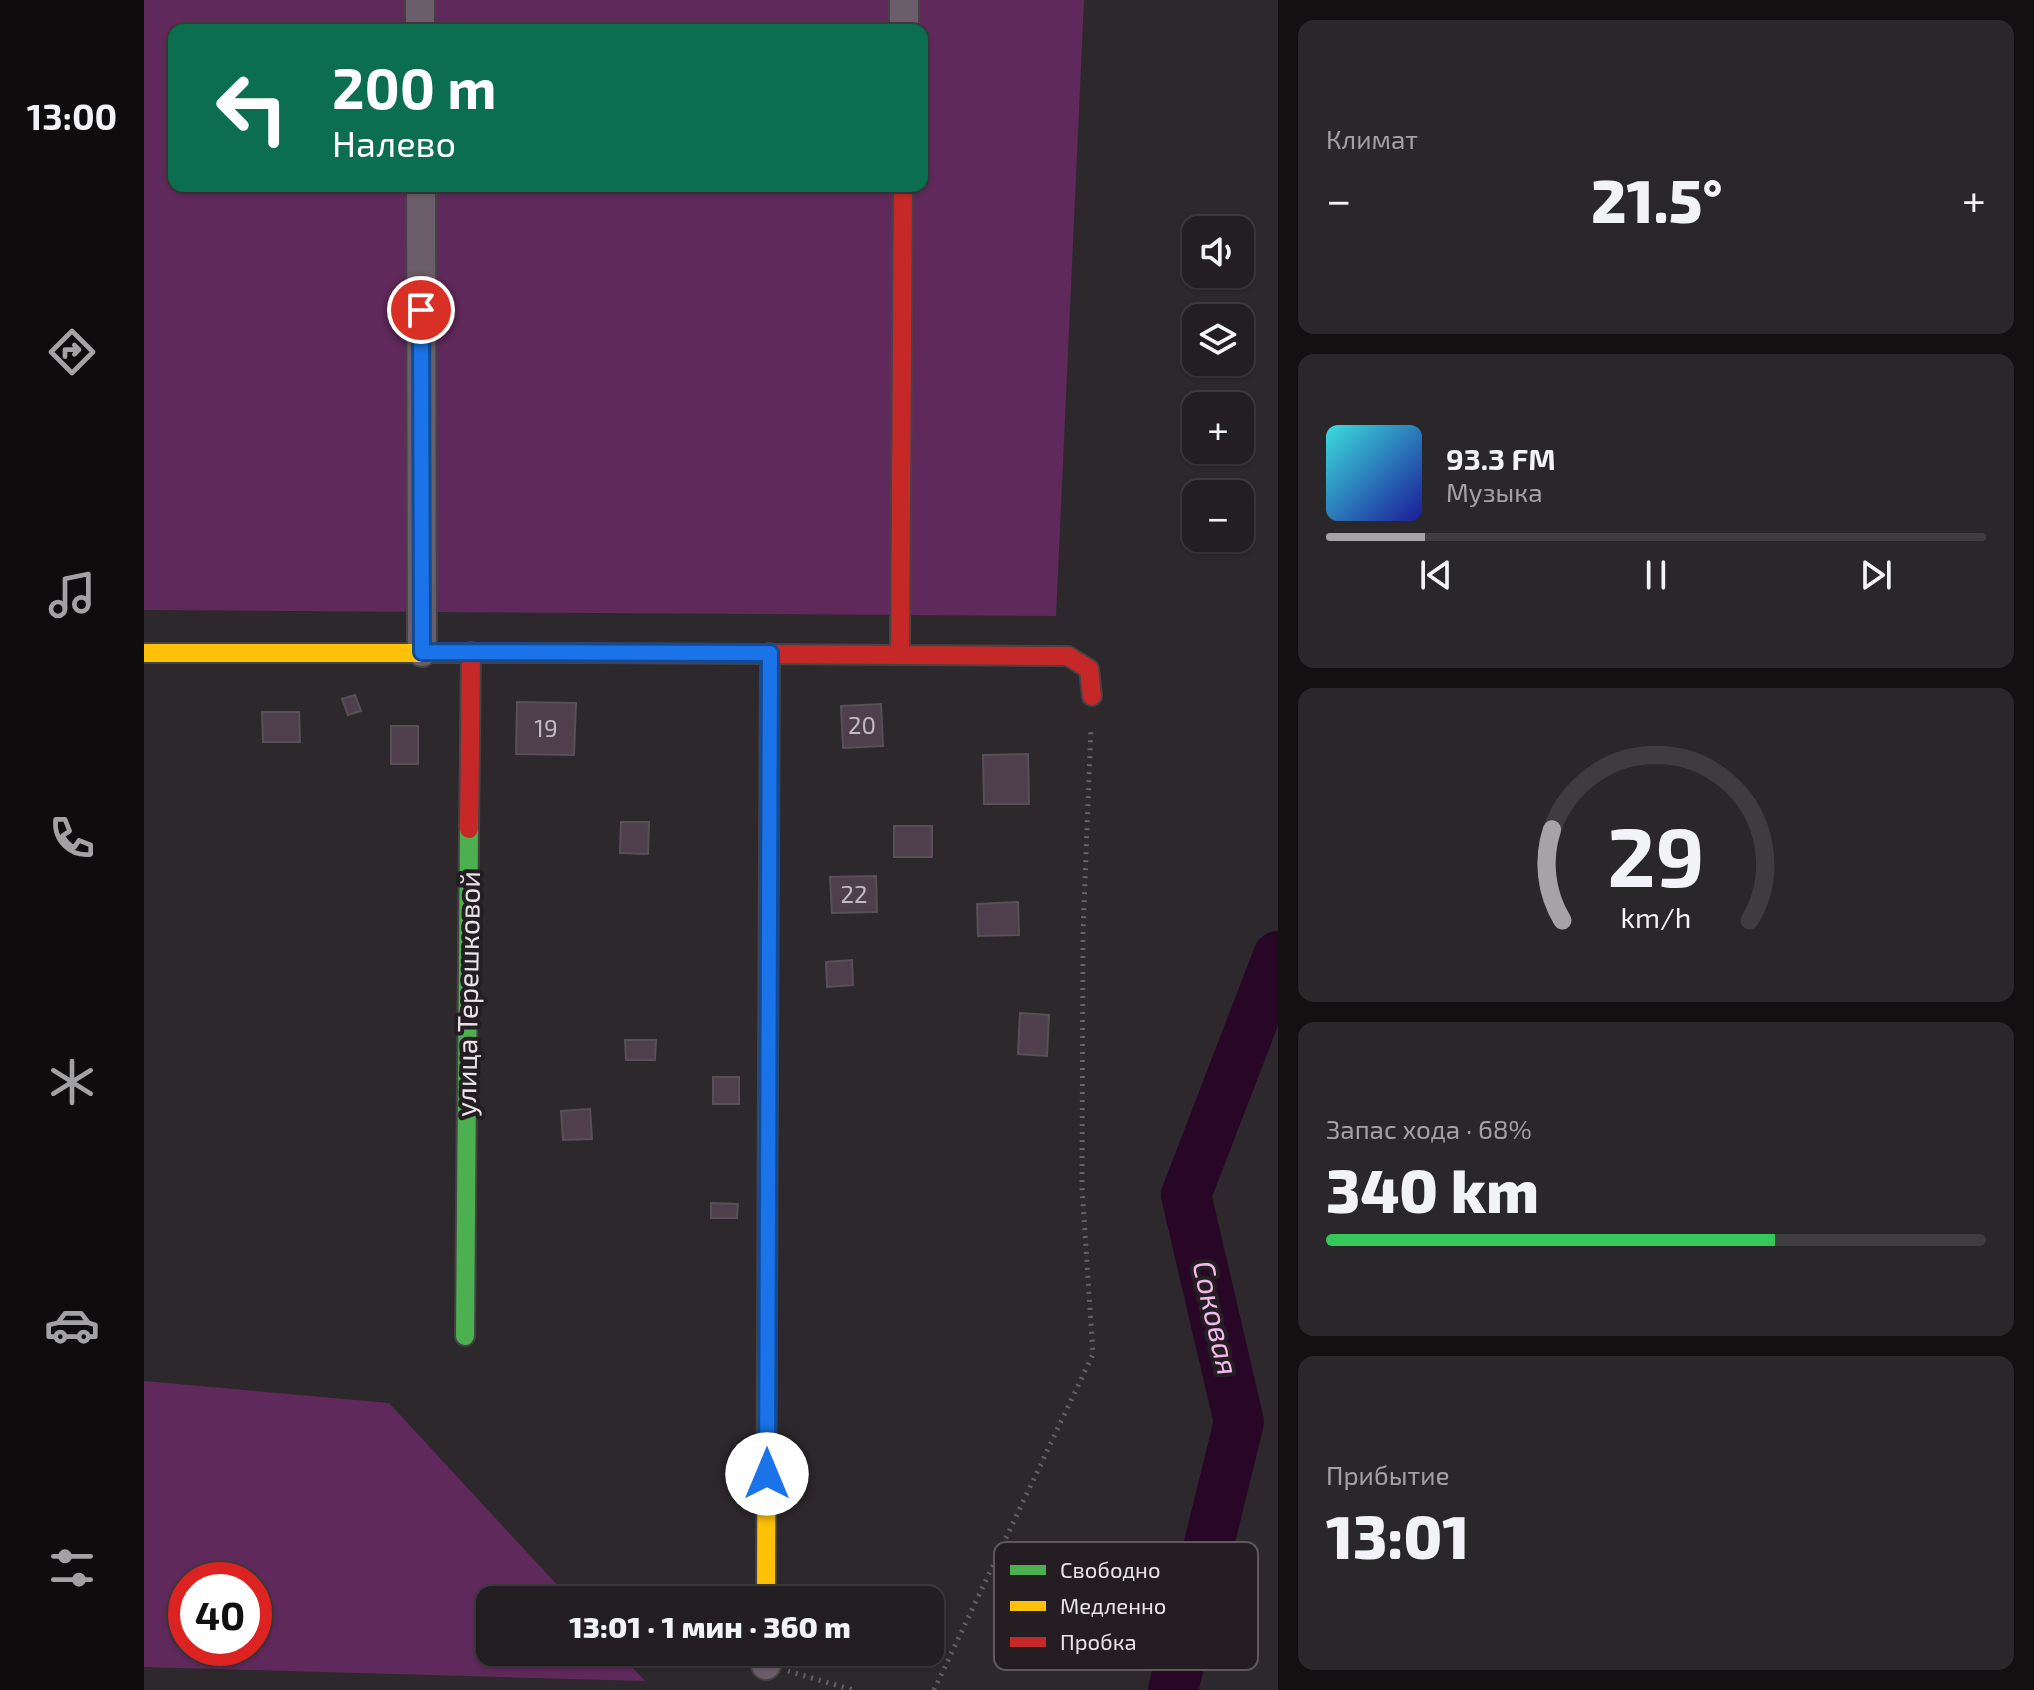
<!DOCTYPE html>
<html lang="ru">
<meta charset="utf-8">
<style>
:root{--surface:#221e21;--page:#2a272a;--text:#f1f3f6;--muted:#a2a2a5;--line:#3f3c3f;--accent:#a7a2a6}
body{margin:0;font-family:"Exo 2",sans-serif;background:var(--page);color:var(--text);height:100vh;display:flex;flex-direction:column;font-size:30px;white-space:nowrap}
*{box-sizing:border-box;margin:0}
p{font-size:26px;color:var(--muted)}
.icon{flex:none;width:44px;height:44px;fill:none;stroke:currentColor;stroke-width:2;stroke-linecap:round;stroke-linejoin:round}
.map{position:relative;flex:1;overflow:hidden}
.side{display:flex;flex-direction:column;gap:20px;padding:20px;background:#131012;width:756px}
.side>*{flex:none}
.hud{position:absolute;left:24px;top:24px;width:760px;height:168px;border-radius:16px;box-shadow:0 2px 6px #0004,0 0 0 2px var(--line);background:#0b6e4f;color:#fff;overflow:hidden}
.controls{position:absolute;left:1038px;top:216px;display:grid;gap:16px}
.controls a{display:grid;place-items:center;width:72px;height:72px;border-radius:16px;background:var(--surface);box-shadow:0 2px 6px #0004,0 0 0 2px var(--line);font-size:40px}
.speed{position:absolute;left:24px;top:1562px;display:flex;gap:16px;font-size:40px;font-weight:700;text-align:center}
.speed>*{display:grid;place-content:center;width:104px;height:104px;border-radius:50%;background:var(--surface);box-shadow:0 2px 6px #0004,0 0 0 2px var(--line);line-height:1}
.speed .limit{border:12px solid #d22;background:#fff;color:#111}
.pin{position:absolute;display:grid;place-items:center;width:68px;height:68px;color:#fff;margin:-34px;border:4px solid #fff;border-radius:50%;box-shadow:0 2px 8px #0007}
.me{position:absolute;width:88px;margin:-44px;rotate:0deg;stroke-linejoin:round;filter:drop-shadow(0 0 6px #0008)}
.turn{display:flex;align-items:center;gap:28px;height:168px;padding:0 32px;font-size:36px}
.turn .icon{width:104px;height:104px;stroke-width:2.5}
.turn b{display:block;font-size:56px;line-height:68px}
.big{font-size:60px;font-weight:800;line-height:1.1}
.side .widget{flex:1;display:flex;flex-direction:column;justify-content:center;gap:12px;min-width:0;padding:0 28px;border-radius:16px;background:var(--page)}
.side .dial{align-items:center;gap:0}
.dial svg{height:208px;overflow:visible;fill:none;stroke:var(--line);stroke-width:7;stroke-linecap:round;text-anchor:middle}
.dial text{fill:var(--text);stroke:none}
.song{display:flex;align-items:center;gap:24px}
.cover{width:96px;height:96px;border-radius:12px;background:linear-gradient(135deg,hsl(180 70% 55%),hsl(240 70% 35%))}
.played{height:8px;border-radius:4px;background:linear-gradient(90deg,var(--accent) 15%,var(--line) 15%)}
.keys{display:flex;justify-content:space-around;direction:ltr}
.heat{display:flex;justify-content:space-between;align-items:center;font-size:44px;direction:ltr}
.charge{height:12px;border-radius:6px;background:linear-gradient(90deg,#34c759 68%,var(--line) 0)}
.trip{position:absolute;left:332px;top:1586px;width:468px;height:80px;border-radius:16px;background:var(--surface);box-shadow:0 2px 6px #0004,0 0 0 2px var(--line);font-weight:800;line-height:80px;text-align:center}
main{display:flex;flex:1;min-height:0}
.tab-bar{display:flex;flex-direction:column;width:144px;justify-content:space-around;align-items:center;background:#0e0c0d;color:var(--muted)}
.tab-bar .icon{width:56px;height:56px}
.tab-bar .current{color:var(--accent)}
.tab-bar b{font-size:36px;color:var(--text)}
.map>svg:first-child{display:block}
</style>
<main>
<nav class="tab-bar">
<b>13:00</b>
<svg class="icon current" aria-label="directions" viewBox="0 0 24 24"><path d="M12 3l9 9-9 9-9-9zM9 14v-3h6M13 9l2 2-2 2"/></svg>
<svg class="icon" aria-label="music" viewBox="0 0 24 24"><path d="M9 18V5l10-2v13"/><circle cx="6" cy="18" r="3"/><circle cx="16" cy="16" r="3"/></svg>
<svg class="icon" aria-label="phone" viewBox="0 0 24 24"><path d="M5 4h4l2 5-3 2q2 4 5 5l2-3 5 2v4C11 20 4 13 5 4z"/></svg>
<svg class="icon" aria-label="climate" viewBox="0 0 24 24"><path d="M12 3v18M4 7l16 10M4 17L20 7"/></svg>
<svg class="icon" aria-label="car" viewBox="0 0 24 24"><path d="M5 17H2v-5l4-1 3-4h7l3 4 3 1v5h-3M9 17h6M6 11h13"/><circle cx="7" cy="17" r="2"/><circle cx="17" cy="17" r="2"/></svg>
<svg class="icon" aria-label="filters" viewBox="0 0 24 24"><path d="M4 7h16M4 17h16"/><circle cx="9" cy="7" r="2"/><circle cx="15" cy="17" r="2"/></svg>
</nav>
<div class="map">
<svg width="1134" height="1690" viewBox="0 0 1134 1690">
<rect width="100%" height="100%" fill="#2d282c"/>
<path fill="#60295b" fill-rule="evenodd" d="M0 0H940L912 616 0 610ZM30 30H778V186H30Z
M0 1381 245 1403 427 1600H346V1652H474L501 1681 0 1667ZM42 1580H110V1648H42Z"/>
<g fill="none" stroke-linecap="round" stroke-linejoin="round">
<path stroke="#280726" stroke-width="50" d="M1029 1690 1095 1422 1042 1195 1134 956"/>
</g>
<path fill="#4f3f4d" stroke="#555154" stroke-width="2" d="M211 695 217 711 204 715 198 699Z
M373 702 432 703 430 755 372 754Z
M737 704 739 746 699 748 697 706Z
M118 712H155L156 742H119Z
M247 726H274V764H247Z
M884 754 885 804H840L839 755Z
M477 822H505L504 854 476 853Z
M750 826H788V857H750Z
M732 876 733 912 688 913 686 877Z
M874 902 875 935 834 936 833 904Z
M708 960 709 985 683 987 682 962Z
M876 1013 905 1015 903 1056 874 1054Z
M481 1040H512L511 1060H482Z
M569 1077H595V1104H569Z
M446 1109 448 1139 419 1140 417 1111Z
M567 1203 594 1204 593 1218H567Z"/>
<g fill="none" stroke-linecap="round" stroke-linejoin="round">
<defs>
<path id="street" d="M276 0V30
M760 30V0
M277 186 278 652
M622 1665V1652"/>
<path id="fast" d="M321 1336 325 829"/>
<path id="slow" d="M0 653H447
M622 1600 624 1072"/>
<path id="jam" d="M447 653 924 656 945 669 948 696
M756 653 759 186
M325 829 327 652
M624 1072 626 653"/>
</defs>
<use href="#street" stroke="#464345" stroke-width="32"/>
<use href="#fast" stroke="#464345" stroke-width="22"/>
<use href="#slow" stroke="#464345" stroke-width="22"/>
<use href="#jam" stroke="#464345" stroke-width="22"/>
<path stroke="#675e66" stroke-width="5" stroke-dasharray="2 6" stroke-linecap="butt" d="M644 1671 709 1690
M790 1690 949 1354 938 1187 939 932 947 727"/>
<use href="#street" stroke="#6b5d69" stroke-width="28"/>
<use href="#fast" stroke="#4caf50" stroke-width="18"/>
<use href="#slow" stroke="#ffc107" stroke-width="18"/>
<use href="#jam" stroke="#c62828" stroke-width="18"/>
</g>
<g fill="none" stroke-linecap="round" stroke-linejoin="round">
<defs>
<path id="route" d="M277 310 278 652 626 653 623 1474"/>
</defs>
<use href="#route" stroke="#114b97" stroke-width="20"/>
<use href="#route" stroke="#1a73e8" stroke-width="14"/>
</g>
<g text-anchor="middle" stroke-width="8" stroke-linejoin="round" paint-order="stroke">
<g font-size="24" fill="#c2bbc1">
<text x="718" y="734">20</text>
<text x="402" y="737">19</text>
<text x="710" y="903">22</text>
</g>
<g font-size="28" fill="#e8e4e8" stroke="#241e23">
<text transform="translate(324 994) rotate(-89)" y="10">улица Терешковой</text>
</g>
<g font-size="30" font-style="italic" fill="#f4b9ec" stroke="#241e23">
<text transform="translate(1071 1318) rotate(77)" y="10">Соковая</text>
</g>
</g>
<rect x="850" y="1542" width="264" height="128" rx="12" fill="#241e23" stroke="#5f595e" stroke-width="2"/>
<rect x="866" y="1565" width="36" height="10" fill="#4caf50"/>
<rect x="866" y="1601" width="36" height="10" fill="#ffc107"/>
<rect x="866" y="1637" width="36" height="10" fill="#c62828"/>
<g font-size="22" fill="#e8e4e8">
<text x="916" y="1578">Свободно</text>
<text x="916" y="1614">Медленно</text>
<text x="916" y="1650">Пробка</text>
</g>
</svg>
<div class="controls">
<a><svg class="icon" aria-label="sound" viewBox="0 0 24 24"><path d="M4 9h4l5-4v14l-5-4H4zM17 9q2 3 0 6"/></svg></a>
<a><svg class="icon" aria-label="layers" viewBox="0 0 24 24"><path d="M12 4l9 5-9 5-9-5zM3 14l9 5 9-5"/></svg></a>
<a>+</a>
<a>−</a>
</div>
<div class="speed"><div class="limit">40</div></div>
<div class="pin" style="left:277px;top:310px;background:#d93025"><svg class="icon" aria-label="arrive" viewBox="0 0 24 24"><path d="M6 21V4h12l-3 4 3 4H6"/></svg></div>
<svg class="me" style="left:623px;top:1474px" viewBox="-20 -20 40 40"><circle r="19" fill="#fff"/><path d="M0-13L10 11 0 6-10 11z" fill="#1a73e8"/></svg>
<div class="trip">13:01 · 1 мин · 360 m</div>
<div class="hud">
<div class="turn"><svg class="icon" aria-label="left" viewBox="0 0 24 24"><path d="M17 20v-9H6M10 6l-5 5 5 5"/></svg><div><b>200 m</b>Налево</div></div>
</div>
</div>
<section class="side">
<div class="widget"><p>Климат</p>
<div class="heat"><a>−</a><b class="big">21.5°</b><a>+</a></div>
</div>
<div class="widget">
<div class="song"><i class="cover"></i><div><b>93.3 FM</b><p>Музыка</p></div></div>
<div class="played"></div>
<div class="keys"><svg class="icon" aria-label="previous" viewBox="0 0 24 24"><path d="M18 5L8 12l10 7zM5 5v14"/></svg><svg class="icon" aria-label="pause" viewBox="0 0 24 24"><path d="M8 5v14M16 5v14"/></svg><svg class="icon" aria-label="next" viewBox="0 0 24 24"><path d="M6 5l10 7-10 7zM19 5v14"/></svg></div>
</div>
<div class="widget dial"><svg viewBox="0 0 100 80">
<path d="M14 69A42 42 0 1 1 86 69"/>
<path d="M14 69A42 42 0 0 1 10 34" stroke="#a7a2a6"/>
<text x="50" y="56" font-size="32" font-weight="700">29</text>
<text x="50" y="72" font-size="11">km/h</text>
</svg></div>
<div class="widget"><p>Запас хода · 68%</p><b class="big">340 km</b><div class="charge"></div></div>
<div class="widget"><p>Прибытие</p><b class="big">13:01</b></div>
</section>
</main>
